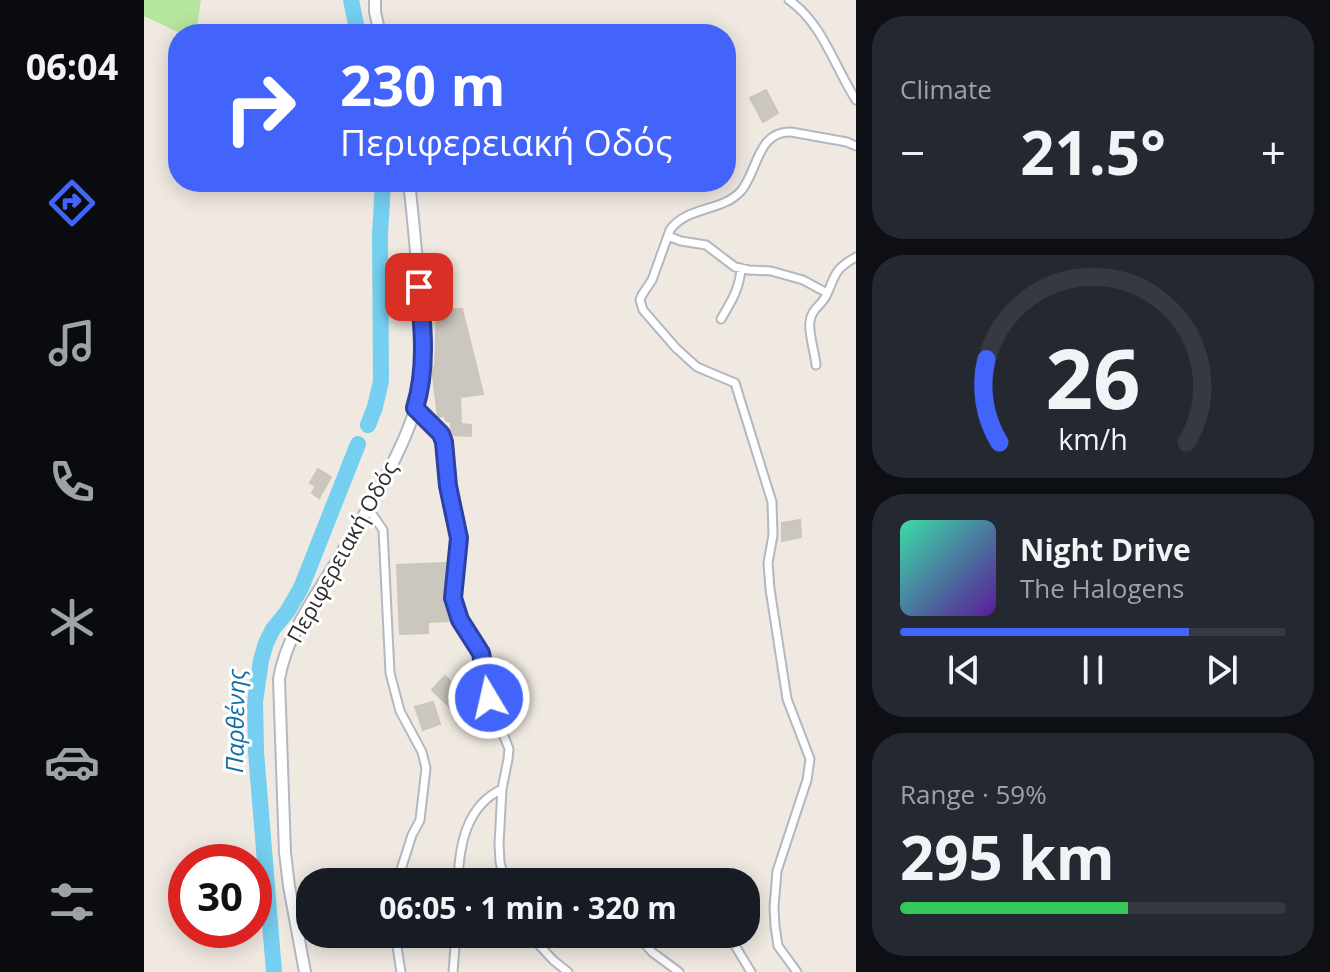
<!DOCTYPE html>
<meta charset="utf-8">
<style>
:root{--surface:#171b24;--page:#242831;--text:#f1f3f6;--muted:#9ea1a6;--line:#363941;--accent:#4264fb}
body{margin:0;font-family:"Open Sans",sans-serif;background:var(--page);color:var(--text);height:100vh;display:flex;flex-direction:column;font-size:30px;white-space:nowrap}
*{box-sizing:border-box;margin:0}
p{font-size:26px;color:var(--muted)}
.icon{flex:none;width:44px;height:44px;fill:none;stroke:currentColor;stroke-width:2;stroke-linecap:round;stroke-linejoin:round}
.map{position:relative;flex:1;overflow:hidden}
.panel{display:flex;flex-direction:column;gap:16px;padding:16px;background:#0d0f14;width:474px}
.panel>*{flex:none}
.banner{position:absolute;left:24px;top:24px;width:568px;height:168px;border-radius:32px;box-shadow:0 4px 20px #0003;background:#4264fb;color:#fff;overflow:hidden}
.speed{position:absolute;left:24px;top:844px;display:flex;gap:16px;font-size:40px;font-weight:700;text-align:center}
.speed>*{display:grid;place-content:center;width:104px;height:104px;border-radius:50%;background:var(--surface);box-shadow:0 4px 20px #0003;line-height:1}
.speed .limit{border:12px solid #d22;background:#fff;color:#111}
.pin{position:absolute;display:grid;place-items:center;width:68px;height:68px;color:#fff;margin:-34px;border-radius:16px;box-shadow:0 4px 12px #0006}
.me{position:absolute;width:88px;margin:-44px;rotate:351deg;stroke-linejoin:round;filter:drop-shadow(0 0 6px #0008)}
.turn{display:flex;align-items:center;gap:28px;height:168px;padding:0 40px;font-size:36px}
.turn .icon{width:104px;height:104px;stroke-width:2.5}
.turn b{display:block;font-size:56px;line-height:68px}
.big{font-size:60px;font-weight:700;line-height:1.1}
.panel .tile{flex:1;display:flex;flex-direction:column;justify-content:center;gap:12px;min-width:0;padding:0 28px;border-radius:32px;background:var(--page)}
.panel .dial{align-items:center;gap:0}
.dial svg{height:208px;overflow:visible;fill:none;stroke:var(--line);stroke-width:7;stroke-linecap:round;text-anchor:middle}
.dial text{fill:var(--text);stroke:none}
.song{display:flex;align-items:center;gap:24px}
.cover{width:96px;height:96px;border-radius:12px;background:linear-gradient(135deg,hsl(160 70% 55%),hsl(270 70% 35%))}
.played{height:8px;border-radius:4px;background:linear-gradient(90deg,var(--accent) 75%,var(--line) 75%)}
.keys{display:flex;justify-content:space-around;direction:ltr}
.heat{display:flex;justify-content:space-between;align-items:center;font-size:44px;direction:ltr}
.charge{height:12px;border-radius:6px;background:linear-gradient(90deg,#34c759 59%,var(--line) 0)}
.trip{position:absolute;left:152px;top:868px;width:464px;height:80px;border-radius:32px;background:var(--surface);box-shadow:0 4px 20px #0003;font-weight:700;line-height:80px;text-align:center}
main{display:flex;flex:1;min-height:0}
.menu{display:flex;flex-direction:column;width:144px;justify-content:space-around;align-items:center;background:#090b0e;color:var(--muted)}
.menu .icon{width:56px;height:56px}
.menu .current{color:var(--accent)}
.menu b{font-size:36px;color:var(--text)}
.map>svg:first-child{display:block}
</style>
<main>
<nav class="menu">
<b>06:04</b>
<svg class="icon current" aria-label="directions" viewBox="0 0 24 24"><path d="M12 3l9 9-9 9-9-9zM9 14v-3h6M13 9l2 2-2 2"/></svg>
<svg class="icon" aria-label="music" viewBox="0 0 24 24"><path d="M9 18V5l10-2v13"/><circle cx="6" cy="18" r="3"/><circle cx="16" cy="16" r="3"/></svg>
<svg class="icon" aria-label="phone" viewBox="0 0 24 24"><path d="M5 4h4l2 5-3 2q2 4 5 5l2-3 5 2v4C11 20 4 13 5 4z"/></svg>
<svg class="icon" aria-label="climate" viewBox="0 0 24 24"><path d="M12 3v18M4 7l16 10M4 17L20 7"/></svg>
<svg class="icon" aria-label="car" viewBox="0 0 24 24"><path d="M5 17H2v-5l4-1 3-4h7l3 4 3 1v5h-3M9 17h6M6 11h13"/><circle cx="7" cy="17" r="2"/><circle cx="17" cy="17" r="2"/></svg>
<svg class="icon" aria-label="filters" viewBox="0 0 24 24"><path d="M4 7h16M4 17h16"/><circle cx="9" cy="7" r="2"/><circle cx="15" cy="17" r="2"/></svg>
</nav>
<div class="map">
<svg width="712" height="972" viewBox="0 0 712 972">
<rect width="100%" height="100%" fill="#efe9e1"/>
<path fill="#b6e59e" d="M0 0H57L52 34H38L0 16Z"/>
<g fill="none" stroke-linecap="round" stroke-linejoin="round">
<path stroke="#75cff0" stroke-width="16" d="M207 0 214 34
M224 425 231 407 237 381 236 235 239 182
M130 972 112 752 111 702 117 660 122 643 129 629 143 612 157 588 214 444"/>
</g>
<path fill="#cbc7bf" stroke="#cbc5ba" stroke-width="2" d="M622 90 634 113 619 122 606 98Z
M318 309 339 394 316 397 317 424 327 425V436L307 435V422L302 421 300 416 294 417 288 368 291 366 293 310Z
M174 469 187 477 175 498 168 493 172 486 166 483Z
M656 520 657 537 638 541V523Z
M303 563 305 621 284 622V633L256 634 253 565Z
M301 676 323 697 310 711 288 690Z
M289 702 296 724 279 730 271 707Z"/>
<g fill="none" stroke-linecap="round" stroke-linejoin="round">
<defs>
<path id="minor" d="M645 0C679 24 690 66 712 100
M524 236 537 241 562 245 591 267 605 270 627 271 659 280 683 293
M577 319C587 302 596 288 597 268
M672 365C671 353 664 332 666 322 667 309 677 306 682 296 692 275 689 270 712 257
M271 408 287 423 297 434 300 442 304 486 315 538 309 586 312 611 322 630 337 653 345 698 365 749 364 759 358 789 355 844 356 862 361 882
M224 508 239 530 246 673 256 711 278 752 282 768 276 820 268 835 253 882
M314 882C315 846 322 806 358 789
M251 934 257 972
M385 934 409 960 424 972
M584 934 607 972
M494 936 508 952 535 972
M309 972 312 934
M653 972 634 946 631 926 630 907 633 871 663 780 666 759 643 699 626 589 624 563 629 535 628 502 591 383 553 367 532 348 499 310 496 300 498 295 508 280 526 230C543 206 578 212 597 191 614 171 613 131 647 132L703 142 712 146"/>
<path id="secondary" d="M231 0V12L236 34
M161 972 145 886 141 853 135 679C143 631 177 590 200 549 226 505 264 444 275 395 283 359 278 322 275 285 272 251 269 216 265 182"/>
</defs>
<use href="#minor" stroke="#b4b7c1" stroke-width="11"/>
<use href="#secondary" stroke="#b4b7c1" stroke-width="14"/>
<use href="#minor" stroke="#fff" stroke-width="7"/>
<use href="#secondary" stroke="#fff" stroke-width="10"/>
</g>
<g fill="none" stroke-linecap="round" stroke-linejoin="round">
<defs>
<path id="route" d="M275 287C279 328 283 369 271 408L297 434 300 442 304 486 315 538 309 598 316 620 337 653 345 698"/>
</defs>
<use href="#route" stroke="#2b41a3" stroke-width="20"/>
<use href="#route" stroke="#4264fb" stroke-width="14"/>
</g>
<g text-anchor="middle" stroke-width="6" stroke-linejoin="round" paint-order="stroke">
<g font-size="22" fill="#2e2e2e" stroke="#fff">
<text transform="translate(198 552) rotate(-61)" y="8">Περιφερειακή Οδός</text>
</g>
<g font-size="24" font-style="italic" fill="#0d6fa3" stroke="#fff">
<text transform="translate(92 721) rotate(-89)" y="8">Παρθένης</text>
</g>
</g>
</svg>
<div class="speed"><div class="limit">30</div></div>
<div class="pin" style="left:275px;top:287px;background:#d93025"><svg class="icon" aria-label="arrive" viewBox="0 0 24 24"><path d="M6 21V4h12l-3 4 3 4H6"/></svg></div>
<svg class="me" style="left:345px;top:698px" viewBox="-20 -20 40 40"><circle r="17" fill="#4264fb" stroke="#fff" stroke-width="3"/><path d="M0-11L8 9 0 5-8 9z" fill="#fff"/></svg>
<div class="trip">06:05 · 1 min · 320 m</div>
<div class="banner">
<div class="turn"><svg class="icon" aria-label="right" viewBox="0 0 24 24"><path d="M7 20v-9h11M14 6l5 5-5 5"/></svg><div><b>230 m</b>Περιφερειακή Οδός</div></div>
</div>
</div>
<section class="panel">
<div class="tile"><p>Climate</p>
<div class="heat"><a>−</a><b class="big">21.5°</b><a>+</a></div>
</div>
<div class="tile dial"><svg viewBox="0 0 100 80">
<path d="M14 69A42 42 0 1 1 86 69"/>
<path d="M14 69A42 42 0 0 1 9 37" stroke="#4264fb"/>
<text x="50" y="56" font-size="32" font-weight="700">26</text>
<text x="50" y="72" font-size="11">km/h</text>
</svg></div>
<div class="tile">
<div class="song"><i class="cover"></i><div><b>Night Drive</b><p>The Halogens</p></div></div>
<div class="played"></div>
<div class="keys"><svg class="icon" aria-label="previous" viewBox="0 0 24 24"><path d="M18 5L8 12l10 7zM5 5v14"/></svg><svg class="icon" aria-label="pause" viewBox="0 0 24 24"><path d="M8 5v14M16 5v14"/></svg><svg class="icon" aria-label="next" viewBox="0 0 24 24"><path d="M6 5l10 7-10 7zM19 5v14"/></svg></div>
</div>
<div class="tile"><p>Range · 59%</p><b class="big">295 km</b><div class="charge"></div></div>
</section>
</main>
